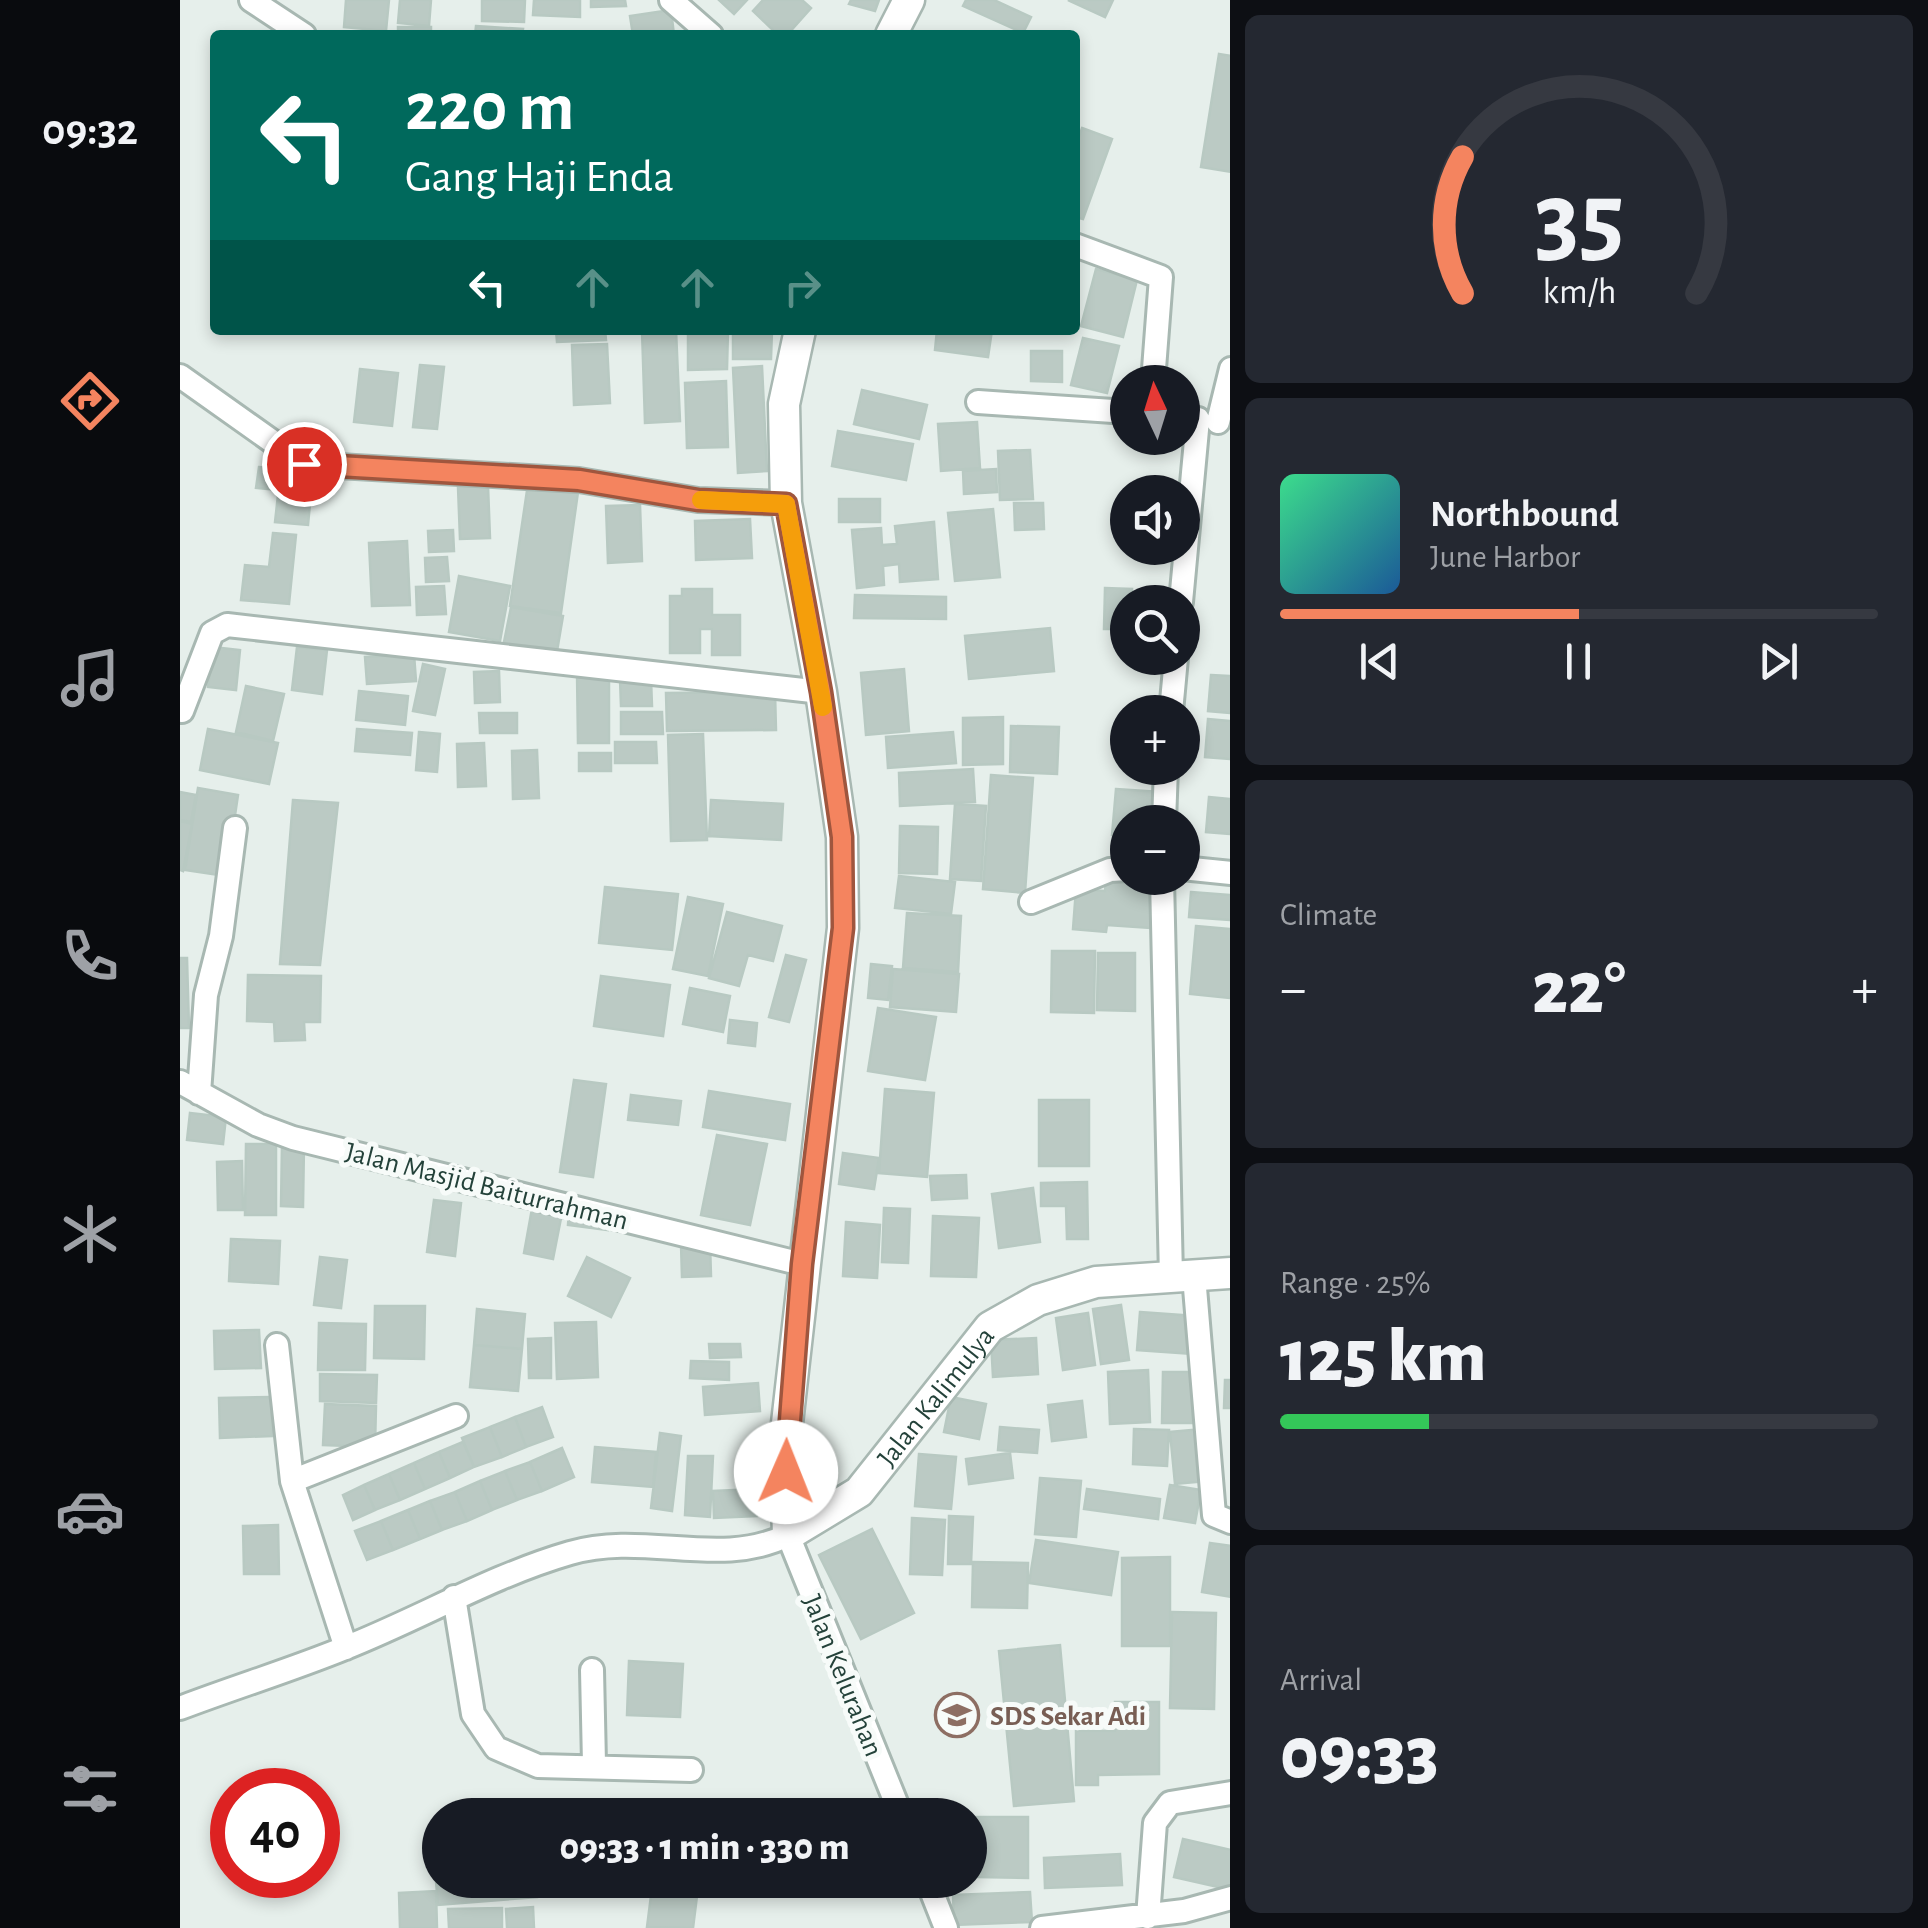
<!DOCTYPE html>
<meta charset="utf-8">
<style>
:root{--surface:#171b24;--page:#242831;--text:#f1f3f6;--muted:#9ea1a6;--line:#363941;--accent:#f4845f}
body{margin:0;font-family:"Alegreya Sans",sans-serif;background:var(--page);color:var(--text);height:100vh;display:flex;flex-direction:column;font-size:38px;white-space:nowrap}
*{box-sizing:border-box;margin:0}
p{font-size:32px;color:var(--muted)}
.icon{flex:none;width:55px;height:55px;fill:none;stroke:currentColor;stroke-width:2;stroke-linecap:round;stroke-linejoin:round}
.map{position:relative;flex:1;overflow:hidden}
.details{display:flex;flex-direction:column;gap:15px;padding:15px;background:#0d0f14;width:698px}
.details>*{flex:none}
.top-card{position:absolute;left:30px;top:30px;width:870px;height:305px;border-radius:10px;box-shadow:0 5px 15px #0003;background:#00695c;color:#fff;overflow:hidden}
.needle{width:65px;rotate:356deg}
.controls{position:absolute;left:930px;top:365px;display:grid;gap:20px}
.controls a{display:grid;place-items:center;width:90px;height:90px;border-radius:50%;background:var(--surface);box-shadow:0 5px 15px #0003;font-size:50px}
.speed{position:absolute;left:30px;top:1768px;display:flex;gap:20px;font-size:50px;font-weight:700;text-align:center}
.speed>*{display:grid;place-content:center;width:130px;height:130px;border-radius:50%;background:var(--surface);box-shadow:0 5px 15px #0003;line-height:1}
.speed .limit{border:15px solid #d22;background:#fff;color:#111}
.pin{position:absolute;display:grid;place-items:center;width:85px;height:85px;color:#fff;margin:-42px;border:5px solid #fff;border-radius:50%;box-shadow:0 2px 10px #0007}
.me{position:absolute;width:110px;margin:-55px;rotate:1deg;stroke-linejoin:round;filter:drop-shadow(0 0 8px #0008)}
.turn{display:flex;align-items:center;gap:35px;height:210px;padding:0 30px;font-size:45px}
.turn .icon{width:130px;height:130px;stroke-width:2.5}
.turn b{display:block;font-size:70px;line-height:85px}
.lanes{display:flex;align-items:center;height:95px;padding:0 30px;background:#0003;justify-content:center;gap:50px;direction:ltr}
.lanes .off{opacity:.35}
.big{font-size:75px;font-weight:800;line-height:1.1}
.details .widget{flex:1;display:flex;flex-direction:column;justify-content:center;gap:15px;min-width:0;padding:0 35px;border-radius:15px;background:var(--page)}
.details .dial{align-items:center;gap:0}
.dial svg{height:260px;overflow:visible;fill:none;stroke:var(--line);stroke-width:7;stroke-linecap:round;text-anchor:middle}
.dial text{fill:var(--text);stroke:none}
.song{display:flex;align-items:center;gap:30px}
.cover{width:120px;height:120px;border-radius:15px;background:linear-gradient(135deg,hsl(150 70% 55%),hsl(210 70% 35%))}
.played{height:10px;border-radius:5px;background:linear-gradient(90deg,var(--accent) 50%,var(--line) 50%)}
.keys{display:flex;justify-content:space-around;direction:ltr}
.heat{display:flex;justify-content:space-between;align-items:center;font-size:55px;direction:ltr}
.charge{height:15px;border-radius:8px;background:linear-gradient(90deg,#34c759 25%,var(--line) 0)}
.trip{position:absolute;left:242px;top:1798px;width:565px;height:100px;border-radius:50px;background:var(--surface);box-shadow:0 5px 15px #0003;font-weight:800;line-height:100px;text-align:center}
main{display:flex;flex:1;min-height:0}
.dock{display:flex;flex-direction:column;width:180px;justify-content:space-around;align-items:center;background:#090b0e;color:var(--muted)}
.dock .icon{width:70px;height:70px}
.dock .current{color:var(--accent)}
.dock b{font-size:45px;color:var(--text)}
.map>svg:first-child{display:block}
</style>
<main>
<nav class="dock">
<b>09:32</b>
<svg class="icon current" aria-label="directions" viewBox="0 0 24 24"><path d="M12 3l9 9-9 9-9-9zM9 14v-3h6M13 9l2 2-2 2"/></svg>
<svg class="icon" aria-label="music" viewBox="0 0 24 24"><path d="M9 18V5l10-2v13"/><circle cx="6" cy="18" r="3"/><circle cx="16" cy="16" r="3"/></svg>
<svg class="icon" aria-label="phone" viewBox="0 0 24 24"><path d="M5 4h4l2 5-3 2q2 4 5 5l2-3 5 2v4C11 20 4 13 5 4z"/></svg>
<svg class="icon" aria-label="climate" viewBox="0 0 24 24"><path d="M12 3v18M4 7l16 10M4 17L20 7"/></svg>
<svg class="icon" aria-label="car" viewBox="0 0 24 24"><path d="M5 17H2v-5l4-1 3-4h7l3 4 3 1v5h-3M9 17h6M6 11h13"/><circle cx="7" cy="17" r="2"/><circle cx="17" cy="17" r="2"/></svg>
<svg class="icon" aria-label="filters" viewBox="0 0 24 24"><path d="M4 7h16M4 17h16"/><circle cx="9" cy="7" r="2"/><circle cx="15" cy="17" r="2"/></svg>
</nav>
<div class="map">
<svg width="1051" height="1928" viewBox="0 0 1051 1928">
<rect width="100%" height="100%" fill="#e6efeb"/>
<path fill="#bbcac4" stroke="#b8c9c2" stroke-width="2.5" d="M166 0H209L206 31 164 27Z
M220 0H251L249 26 218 23Z
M302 0H345L344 22 302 21Z
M354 0H400V17L353 15Z
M411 0H445L446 6 411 7Z
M539 0H567L554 14Z
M583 0H622L631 8 607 35H598L573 11Z
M671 0H699L695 11 669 4Z
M786 0H814L851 17 843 33 783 6Z
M888 0H933L925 17Z
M491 10 494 35H453L450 16Z
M296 26 343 29 342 35H295Z
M218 27H251V35H218Z
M1039 54 1051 56V172L1021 167Z
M902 128 932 139 903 219 895 217V148Z
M916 269 957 280 943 337 901 326Z
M376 330H425L426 340 377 342Z
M462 330H496L500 421 465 423Z
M508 330H548L547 369 508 370Z
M553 330H592L591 359H553Z
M757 330H812L808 357 755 350Z
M903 338 939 346 927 393 891 385Z
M427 344 430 403 394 405 392 345Z
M851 351H882V382L851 381Z
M240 365 264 367 257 429 233 427Z
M582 366 587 471 558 473 553 368Z
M180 369 218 373 212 426 174 422Z
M546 381 548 447 507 448 505 383Z
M682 390 747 405 739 439 674 424Z
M797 422 800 468 761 471 758 424Z
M658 431 733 444 726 480 652 466Z
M850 450 853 499 820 500 818 451Z
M79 467 100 469 97 490 76 488Z
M101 468 133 472 128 525 95 522Z
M816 469 817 492 784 494 783 471Z
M349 477 399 485 381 613 330 606Z
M308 486 310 538 280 539 278 487Z
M659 499H700V522H659Z
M834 503H863L864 529 835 530Z
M460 505 462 561 428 563 426 506Z
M813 509 820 577 775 581 768 513Z
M570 519 572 558 516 560 515 521Z
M754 522 758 579 720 582 719 564 703 566 704 585 677 588 672 530 701 528 702 545 717 544 715 526Z
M273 530 274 551 249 552 248 531Z
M93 533 116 535 109 604 61 600 65 565 89 567Z
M227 541 230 605 192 606 189 543Z
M267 557 269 581 246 582 245 558Z
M279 576 330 586 320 641 269 632Z
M264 586 266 614 237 615 236 587Z
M925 588 952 589 948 629H924Z
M502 589H532V615H560V655H532V629H520V653H490V596H502Z
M675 595 766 597V619L674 618Z
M331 607 383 616 376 657 323 647Z
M870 628 874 671 789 679 785 636Z
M33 647 60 650 56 690 28 687Z
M117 647 147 650 142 694 112 690Z
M234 654 236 681 187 684 185 657Z
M243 664 265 669 255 715 233 711Z
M724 669 729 731 686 735 681 673Z
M319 671 320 702 295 703 294 672Z
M397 673H429V743H398Z
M1031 675 1051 676V713L1028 711Z
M440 679H471L472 706H441Z
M66 686 104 694 93 741 56 732Z
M179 691 228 696 225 725 176 720Z
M595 692 596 730 487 731 486 693Z
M441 712H482L483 734H441Z
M299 713H337V733H300Z
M823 717V764L783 765V718Z
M1028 719 1051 721V759L1025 757Z
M831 726 879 727 877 774 830 772Z
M28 729 98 743 89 784 20 770Z
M177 729 232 733 230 755 175 751Z
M239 732 260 734 257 772 236 770Z
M773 732 776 763 708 768 706 737Z
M523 734 527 840 491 841 488 735Z
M435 742H476L477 763H435Z
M304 743 306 786 278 787 277 744Z
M357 750 359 798 333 799 332 751Z
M399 753H431V771H399Z
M793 769 795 802 720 806 719 773Z
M811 775 853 778 845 893 803 889Z
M18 788 58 795 46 876 5 870Z
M936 789 980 792 978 822H948V836L932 835Z
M0 792 16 795 11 822 0 820Z
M1029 797 1051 799V834L1026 832Z
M113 800 158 803 140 965 100 964Z
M531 800 603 804 601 840 529 836Z
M775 804 806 806 801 881 770 879Z
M0 821 12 824 3 871 0 870Z
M720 826 758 827 757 874 719 873Z
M719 876 775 882 771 914 715 908Z
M926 879 973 882 970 928 927 925 926 932 893 929 896 889 925 891Z
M425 887 498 894 492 950 419 943Z
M1011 892 1051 895V920L1009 917Z
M508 897 543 904 528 976 493 969Z
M547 912 602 926 593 961 568 955 559 986 529 978Z
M727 913 781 916 778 972 723 968Z
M1016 926 1051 929V998L1010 994Z
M872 951H915L914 1013 871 1012Z
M918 953H955V1011L917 1010Z
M606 955 626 960 609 1022 589 1017Z
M0 958H7L9 1028H0Z
M691 964 712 966 708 1000 688 998Z
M713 969 779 974 776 1012 710 1007Z
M68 975 141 976 140 1022H124L125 1040 95 1041 94 1022 67 1021Z
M421 976 490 985 483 1036 414 1026Z
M510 988 550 996 543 1032 503 1024Z
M698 1008 756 1017 745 1080 688 1071Z
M550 1020 577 1023 575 1046 548 1043Z
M394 1080 426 1084 413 1177 380 1172Z
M705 1089 754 1093 747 1177 699 1173Z
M529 1091 610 1104 605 1140 523 1127Z
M451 1095 501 1101 498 1125 448 1120Z
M859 1100H909V1166H859Z
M10 1113 46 1117 43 1144 7 1140Z
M537 1135 587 1144 570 1225 521 1215Z
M66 1144H96V1215H65Z
M102 1145H124L123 1207 101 1206Z
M663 1153 699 1158 694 1189 659 1184Z
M62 1161 63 1210H38L37 1162Z
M786 1175 787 1198 752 1200 750 1176Z
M907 1182 908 1239H887L886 1206H861V1183Z
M853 1188 860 1242 819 1248 812 1194Z
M254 1200 281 1203 275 1256 247 1252Z
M353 1203 383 1208 373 1259 344 1253Z
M704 1208 730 1209 728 1263 702 1262Z
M389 1211 430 1216 428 1230 388 1225Z
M753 1216 799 1218 796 1277 751 1276Z
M666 1222 700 1225 697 1278 663 1276Z
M51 1239 100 1241 98 1284 49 1281Z
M530 1243 531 1276 502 1277 501 1244Z
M140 1257 167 1260 161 1308 134 1305Z
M407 1257 450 1278 431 1317 388 1296Z
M941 1305 949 1360 921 1364 913 1309Z
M195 1306H245L244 1359 194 1358Z
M297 1309 345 1314 342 1349 294 1345Z
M960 1312 1015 1316 1012 1354 957 1350Z
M908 1313 915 1365 883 1370 876 1318Z
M416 1322 418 1377 377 1379 375 1323Z
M139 1323 186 1324 185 1370H138Z
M79 1330 81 1368 35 1369 34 1331Z
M371 1338V1378H349L348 1339Z
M856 1338 858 1374 813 1377 811 1340Z
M529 1344H560L561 1357 530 1358Z
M294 1345 342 1349 338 1391 290 1387Z
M511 1361 549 1362V1380L510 1378Z
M968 1370 970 1422 930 1424 928 1372Z
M983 1372H1013L1012 1423H982Z
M140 1374 197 1375 196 1403 140 1401Z
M1045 1380H1051V1408H1044Z
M578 1383 580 1411 525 1415 523 1387Z
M91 1397 92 1436 40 1438 39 1398Z
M771 1397 806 1404 799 1439 764 1432Z
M902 1401 906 1437 872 1441 868 1405Z
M145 1404 196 1406 195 1447 143 1445Z
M362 1407 373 1437 346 1447 335 1417Z
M335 1417 346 1447 322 1457 310 1427Z
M310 1427 322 1457 294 1467 282 1438Z
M820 1427 859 1430 857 1453 818 1450Z
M954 1429 989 1430 987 1466 953 1464Z
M1022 1429 1026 1481 995 1484 990 1432Z
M480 1433 501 1436 492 1511 471 1508Z
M283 1442 294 1467 270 1478 259 1452Z
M415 1447 476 1452 473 1487 412 1482Z
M382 1448 394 1477 362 1491 350 1462Z
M259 1452 270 1478 245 1489 234 1463Z
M830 1453 833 1478 789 1484 786 1459Z
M739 1454 776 1457 771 1509 735 1506Z
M508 1456H533L530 1517 505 1515Z
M350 1462 362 1491 337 1500 325 1471Z
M234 1463 245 1489 220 1500 209 1474Z
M325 1471 337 1500 312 1510 300 1481Z
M209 1474 220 1500 195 1510 184 1485Z
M860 1478 901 1481 896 1537 855 1534Z
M300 1481 312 1510 287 1521 275 1492Z
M184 1485 195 1510 173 1520 163 1495Z
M990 1485 1021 1490 1015 1523 984 1518Z
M576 1489 577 1516 534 1518 533 1491Z
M907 1489 980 1499 978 1519 904 1509Z
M275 1492 287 1521 262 1530 250 1501Z
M250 1501 262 1530 240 1539 228 1510Z
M228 1510 240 1539 213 1550 201 1521Z
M769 1516 793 1517 791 1564H768Z
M732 1518 765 1520 762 1575 730 1574Z
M201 1521 213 1550 187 1560 175 1531Z
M98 1525 99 1574H64L63 1526Z
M692 1529 734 1613 681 1639 639 1555Z
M856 1540 938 1552 931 1595 849 1583Z
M1030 1543 1051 1546V1597L1022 1592Z
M990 1557V1646H942V1558Z
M793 1562 848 1563 847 1608 792 1607Z
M992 1612 1036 1613 1034 1709 990 1708Z
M880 1645 894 1801 834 1806 819 1651Z
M449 1661 503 1664 500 1717 447 1715Z
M935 1702H979V1774L918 1775V1785H896V1731H935Z
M797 1817H848V1878L797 1877Z
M1003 1839 1051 1850V1890L994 1877Z
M260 1845V1880H356L357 1897 258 1905 253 1846Z
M940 1854 942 1885 865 1888 864 1858Z
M426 1880H470V1888L426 1889Z
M473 1880H519L513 1928 467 1927Z
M256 1891 257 1928H220L219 1893Z
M850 1892 852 1922 774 1925 773 1895Z
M353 1907 354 1928H327L326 1909Z
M322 1908V1928H269L268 1909Z"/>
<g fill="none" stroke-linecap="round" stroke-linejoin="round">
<defs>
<path id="minor" d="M71 0 124 35
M491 0 531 35
M895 245 981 277 973 382
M0 376 124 464 399 480 518 500 606 503
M798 402 948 412
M1038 422 1051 369
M1001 602 1018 419
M2 711 32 633 47 625 641 692
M991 712 996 658
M984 822 986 768
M1002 868 1051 873
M982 878 991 1277
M851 902 930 870 948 869
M0 1082 78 1125 113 1138 622 1264
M19 1093 26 995 41 936 55 828
M1014 1276 1034 1515 1051 1522
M97 1345 112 1481 166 1648
M112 1481 276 1416
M274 1597 293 1714 316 1748 358 1766 511 1770
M412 1670 414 1764
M0 1708C55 1687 111 1670 165 1648 241 1618 311 1576 390 1553 465 1531 539 1569 608 1535L721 1815
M747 1880 766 1928
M968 1917 975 1823 990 1803 1051 1793
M862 1928 1004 1911 1051 1898"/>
<g id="tertiary">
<path d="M711 35 729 0"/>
<path id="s1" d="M620 330 604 404 606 503 641 692 662 837 663 928 605 1441 608 1535 679 1492 810 1327 858 1300 916 1282 1051 1273"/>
</g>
</defs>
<use href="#minor" stroke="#a8b8b2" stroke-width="28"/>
<use href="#tertiary" stroke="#a8b8b2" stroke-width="35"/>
<use href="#minor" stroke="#fff" stroke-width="22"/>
<use href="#tertiary" stroke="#fff" stroke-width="30"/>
</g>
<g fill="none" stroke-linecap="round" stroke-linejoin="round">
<defs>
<path id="route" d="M124 464 399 480 518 500 606 504 641 692 662 837 663 928 622 1264 606 1472"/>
</defs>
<use href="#route" stroke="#9f563e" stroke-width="25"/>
<use href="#route" stroke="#f4845f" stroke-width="18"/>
<path stroke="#f59e0b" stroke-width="18" d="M521 500 606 504 643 707"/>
</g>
<defs>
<symbol id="school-ring" viewBox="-11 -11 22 22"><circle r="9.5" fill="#f7fbf9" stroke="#8d6e63" stroke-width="1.5"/><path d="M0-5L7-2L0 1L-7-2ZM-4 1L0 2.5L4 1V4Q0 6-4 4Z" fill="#8d6e63"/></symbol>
</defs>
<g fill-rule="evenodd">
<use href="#school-ring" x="752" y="1690" width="50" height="50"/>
</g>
<g text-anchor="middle" stroke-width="10" stroke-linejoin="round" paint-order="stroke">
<g font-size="28" fill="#24423a" stroke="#f7fbf9">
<text transform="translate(307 1185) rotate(14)" y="10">Jalan Masjid Baiturrahman</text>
<text dy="10" stroke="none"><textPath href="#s1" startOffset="1420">Jalan Kalimulya</textPath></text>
<text transform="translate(664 1675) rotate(68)" y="10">Jalan Kelurahan</text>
</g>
<g font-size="28" font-weight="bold" fill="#785e54" stroke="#f7fbf9" text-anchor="start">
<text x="810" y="1725">SDS Sekar Adi</text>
</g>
</g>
</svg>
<div class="controls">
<a><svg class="needle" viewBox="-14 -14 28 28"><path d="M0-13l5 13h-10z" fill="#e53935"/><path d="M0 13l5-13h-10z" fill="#9ea1a6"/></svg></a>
<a><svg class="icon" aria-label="sound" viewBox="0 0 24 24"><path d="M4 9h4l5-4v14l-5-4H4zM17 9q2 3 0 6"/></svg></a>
<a><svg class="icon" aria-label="search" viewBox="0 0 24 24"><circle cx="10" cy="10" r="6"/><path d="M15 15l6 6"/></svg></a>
<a>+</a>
<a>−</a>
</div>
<div class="speed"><div class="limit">40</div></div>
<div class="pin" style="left:124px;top:464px;background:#d93025"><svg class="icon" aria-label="arrive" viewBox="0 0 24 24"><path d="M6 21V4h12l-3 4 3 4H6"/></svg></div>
<svg class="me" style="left:606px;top:1472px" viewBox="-20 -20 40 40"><circle r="19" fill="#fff"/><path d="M0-13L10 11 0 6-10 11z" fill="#f4845f"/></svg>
<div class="trip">09:33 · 1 min · 330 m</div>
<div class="top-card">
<div class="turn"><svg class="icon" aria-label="left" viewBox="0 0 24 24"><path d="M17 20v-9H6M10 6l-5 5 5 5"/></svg><div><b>220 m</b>Gang Haji Enda</div></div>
<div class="lanes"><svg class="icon" aria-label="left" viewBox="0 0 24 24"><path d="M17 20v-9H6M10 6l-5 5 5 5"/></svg><svg class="icon off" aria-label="ahead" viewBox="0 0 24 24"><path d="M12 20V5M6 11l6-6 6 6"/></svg><svg class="icon off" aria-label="ahead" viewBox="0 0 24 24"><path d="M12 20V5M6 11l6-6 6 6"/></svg><svg class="icon off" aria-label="right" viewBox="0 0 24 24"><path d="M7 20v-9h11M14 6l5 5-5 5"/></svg></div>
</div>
</div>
<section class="details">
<div class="widget dial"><svg viewBox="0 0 100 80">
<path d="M14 69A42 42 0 1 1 86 69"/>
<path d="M14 69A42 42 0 0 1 14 27" stroke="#f4845f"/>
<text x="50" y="56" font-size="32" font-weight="700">35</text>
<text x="50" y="72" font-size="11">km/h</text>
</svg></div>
<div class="widget">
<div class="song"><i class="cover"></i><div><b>Northbound</b><p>June Harbor</p></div></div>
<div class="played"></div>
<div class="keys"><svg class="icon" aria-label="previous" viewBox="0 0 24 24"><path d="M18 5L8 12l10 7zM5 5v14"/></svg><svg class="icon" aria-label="pause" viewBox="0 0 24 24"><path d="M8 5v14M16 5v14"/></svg><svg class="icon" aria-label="next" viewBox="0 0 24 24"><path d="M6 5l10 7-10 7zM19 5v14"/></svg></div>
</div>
<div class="widget"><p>Climate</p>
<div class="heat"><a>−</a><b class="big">22°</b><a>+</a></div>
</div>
<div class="widget"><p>Range · 25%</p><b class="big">125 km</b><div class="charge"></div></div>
<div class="widget"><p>Arrival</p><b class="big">09:33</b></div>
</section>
</main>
